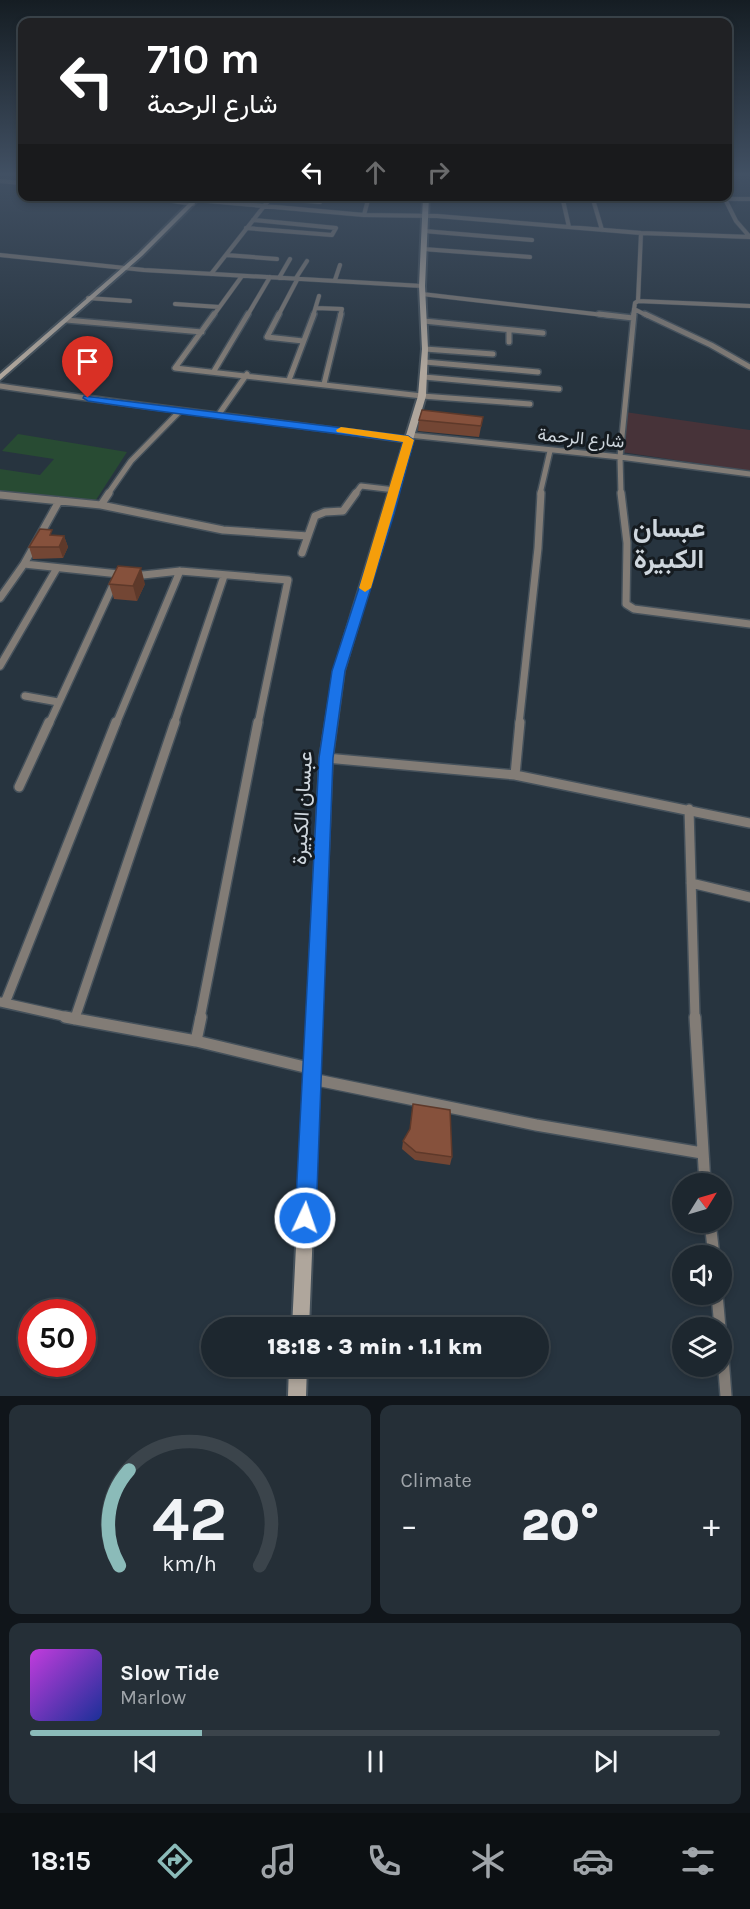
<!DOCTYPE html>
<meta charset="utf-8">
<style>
:root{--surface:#1d272f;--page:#252f37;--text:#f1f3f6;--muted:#a0a5aa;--line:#3b444b;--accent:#8bbbb9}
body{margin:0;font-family:Karla,Vazirmatn,sans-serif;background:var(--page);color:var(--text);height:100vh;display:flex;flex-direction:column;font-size:22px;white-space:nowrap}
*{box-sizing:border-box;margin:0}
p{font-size:20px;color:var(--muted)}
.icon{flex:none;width:33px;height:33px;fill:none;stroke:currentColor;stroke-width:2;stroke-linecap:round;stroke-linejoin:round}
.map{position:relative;height:1396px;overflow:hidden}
.details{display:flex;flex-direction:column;gap:9px;padding:9px;background:#10151a;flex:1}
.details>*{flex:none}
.top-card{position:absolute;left:18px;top:18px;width:714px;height:183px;border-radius:12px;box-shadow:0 3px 9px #0003,0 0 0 2px var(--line);background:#202124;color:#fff;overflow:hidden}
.needle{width:39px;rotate:53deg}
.fabs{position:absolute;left:672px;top:1173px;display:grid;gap:12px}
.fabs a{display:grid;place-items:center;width:60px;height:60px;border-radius:50%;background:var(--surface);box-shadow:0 3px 9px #0003,0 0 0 2px var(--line);font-size:30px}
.speed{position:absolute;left:18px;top:1299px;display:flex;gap:12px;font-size:30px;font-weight:700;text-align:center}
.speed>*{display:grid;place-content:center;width:78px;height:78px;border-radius:50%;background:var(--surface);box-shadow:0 3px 9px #0003,0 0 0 2px var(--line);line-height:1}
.speed .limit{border:9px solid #d22;background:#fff;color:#111}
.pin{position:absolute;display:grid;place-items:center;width:51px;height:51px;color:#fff;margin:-62px -26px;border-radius:50% 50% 50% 0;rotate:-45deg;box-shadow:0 0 6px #0007}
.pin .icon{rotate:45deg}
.me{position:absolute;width:66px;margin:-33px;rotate:3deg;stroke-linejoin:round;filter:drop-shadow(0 0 4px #0008)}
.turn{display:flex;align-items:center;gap:21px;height:126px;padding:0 30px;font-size:27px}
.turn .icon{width:78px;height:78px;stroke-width:2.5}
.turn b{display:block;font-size:42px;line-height:51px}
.lanes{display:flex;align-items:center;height:57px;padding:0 30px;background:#0003;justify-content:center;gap:30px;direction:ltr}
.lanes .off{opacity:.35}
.big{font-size:45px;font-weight:800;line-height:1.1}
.details .card{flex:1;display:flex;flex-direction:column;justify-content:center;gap:9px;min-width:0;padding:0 21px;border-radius:12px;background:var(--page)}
.details .dial{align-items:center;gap:0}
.dial svg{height:156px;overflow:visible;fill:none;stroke:var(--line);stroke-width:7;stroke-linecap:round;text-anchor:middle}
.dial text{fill:var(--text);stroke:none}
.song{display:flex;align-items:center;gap:18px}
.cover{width:72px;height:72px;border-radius:9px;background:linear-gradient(135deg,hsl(290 70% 55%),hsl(230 70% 35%))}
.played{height:6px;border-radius:3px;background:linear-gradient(90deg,var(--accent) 25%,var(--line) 25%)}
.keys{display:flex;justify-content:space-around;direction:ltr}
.heat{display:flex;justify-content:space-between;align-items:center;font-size:33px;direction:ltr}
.details .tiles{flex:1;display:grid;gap:9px;grid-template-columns:1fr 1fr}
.card:last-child{grid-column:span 2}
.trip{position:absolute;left:201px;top:1317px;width:348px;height:60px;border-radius:30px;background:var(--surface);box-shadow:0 3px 9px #0003,0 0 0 2px var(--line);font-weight:800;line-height:60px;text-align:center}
.dock{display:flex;height:96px;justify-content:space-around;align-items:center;background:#0c1013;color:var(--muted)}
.dock .icon{width:42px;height:42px}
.dock .active{color:var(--accent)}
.dock b{font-size:27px;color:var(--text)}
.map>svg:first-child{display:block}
</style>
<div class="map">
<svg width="750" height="1396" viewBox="0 0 750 1396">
<rect width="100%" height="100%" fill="#27343f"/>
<path fill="#473339" d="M625 412 750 430V471L621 452Z"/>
<path fill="#284b33" d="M18 434 127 452 94 503 0 494V469L40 475 54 459 2 451Z"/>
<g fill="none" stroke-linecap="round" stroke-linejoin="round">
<defs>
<path id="street-far4" d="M0 181 22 183
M139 196 193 204
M562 196 569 227
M592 196 602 230
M271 198 320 202
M750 199H725L736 221 750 237
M197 200 364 215 437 216 641 233 750 237
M364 215 369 196
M246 228 332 235 336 228 253 220
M424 231 532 240
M423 249 530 257
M0 255 144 270 422 286
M226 255 277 259
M211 274 272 196
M279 278 290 259
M296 278 307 261
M335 280 340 265
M422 294 612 316
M88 298 130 301
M638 301 750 306
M175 304 219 307
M316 308 342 309 340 316
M634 309 648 316
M213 316 242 276
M247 316 270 277
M278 316 298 278
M313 316 319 296
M633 316 635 303 638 301 641 233"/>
<path id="street-far3" d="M214 314 175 368 422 396 530 404
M279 314 267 337 303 341
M599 314 633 318
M645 314 711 345 750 367
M66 320 202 332
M424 321 543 333
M509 331V342
M425 349 493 354
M425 362 538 372
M214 371 248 314
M424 377 559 389
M289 380 314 314
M324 384 341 314
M0 386C136 406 272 421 408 440
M219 414 247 374
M409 435 620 457 750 474
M108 494 131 461 179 412
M355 494 361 486 395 490
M540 494 550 451
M621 494 620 457 634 314"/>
<path id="street-far2" d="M621 493 627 543 626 604 634 609 750 624
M0 495 101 505 223 530 308 536
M101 505 109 493
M302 553 315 516 325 512 343 511 356 493
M24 564 59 501
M0 598 24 564 119 574 143 575 180 571 288 580 258 724
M0 666 57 568
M25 696 58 702
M49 724 114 583
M116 724 180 571
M174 724 224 576
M519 724 538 548 541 493"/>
<path id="street-far1" d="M326 758 515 775 750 823
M515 775 520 722
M19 787 49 722
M689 809 695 1018
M691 883 750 897
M0 1002 72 1018
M5 1003 116 722
M75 1018 175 722
M200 1018 258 722"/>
<path id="street" d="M65 1017 196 1041 313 1069
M695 1017 705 1184
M75 1019 76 1017
M196 1041 201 1017
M312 1079 536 1125 702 1153
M710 1222 714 1256
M717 1294 720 1328
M722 1345 726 1396"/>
<path id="secondary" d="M196 196H202L142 256 0 380V374L138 254Z
M423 196H429L425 286 428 349 426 396 344 671 332 758 309 1328H292L320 758 334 671 418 396 422 349 419 286Z
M289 1366H307L306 1396H288Z"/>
</defs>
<use href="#street-far4" stroke="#45515b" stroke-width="5"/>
<use href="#street-far3" stroke="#45515b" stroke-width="8"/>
<use href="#street-far2" stroke="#45515b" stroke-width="10"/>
<use href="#street-far1" stroke="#45515b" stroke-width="12"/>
<use href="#street" stroke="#45515b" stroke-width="14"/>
<use href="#secondary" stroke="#45515b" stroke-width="4"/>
<use href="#street-far4" stroke="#827c76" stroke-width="4"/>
<use href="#street-far3" stroke="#827c76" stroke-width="5"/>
<use href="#street-far2" stroke="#827c76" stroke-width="7"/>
<use href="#street-far1" stroke="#827c76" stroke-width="9"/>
<use href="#street" stroke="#827c76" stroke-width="11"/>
<use href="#secondary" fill="#afa69c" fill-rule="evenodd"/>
</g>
<path fill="#734634" d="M483 417 479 437 418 431 419 420Z
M54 535 64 536 68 547 63 558 33 559 29 547Z
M109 584H145L137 601 114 599Z
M403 1141 452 1157 450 1165 415 1160 402 1149Z"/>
<path fill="#5e392a" d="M64 536 68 547 63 558 59 547Z
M141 568 145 584 137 601 133 586Z"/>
<path fill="#86513c" stroke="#5e392a" stroke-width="1.5" d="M422 410 483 417 481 426 419 420Z
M40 529 52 530 50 535 64 536 59 547H29Z
M118 566 141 568 133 586 109 584Z
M413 1104 450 1110 452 1157 416 1152 403 1141 410 1129Z"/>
<linearGradient id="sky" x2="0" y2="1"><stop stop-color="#151d23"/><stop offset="0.47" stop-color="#415063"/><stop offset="1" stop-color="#415063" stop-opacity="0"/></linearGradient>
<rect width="750" height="371" fill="url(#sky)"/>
<path fill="#1a73e8" stroke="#114b97" stroke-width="1.5" d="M84 396 408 436 414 440 394 514 345 671 333 758 316 1218 313 1225 305 1228 298 1225 295 1218 319 758 332 671 383 514 403 442C298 428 192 417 88 401L83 398Z"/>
<path fill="#f59e0b" d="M341 427 408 436 414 440 371 588 365 592 359 588 403 442 337 432 336 430Z"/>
<g text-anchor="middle" stroke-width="6" stroke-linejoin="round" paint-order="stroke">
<g font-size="18" fill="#ced6dd" stroke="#151b20">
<text transform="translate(581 438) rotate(5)" y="6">شارع الرحمة</text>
</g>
<g font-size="21" fill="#ced6dd" stroke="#151b20">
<text transform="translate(302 808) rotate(-87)" y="7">عبسان الكبيرة</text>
</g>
<g font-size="27" font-weight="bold" fill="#ced6dd" stroke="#151b20">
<text x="669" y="537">عبسان<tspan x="669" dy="31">الكبيرة</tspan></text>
</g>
</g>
</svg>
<div class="fabs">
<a><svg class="needle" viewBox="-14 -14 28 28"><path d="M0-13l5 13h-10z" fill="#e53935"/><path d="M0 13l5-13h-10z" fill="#a0a5aa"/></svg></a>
<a><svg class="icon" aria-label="sound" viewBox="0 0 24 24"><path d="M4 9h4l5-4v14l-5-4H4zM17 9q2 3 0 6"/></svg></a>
<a><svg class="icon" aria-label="layers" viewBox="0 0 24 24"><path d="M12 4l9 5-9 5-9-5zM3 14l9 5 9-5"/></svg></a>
</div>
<div class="speed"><div class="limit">50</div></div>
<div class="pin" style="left:88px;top:398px;background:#d93025"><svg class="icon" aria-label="arrive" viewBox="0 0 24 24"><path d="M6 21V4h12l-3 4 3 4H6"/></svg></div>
<svg class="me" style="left:305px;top:1218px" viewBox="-20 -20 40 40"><circle r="17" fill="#1a73e8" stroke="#fff" stroke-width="3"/><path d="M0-11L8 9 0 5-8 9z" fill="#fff"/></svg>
<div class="trip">18:18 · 3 min · 1.1 km</div>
<div class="top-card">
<div class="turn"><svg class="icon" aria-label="left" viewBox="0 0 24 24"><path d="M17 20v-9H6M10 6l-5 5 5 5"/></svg><div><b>710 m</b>شارع الرحمة</div></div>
<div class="lanes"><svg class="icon" aria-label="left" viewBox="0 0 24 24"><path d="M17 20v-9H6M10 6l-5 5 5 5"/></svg><svg class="icon off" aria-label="ahead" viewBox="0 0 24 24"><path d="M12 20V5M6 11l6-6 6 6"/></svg><svg class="icon off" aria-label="right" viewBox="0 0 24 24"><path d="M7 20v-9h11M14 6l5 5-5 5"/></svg></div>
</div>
</div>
<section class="details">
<div class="tiles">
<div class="card dial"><svg viewBox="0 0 100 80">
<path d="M14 69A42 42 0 1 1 86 69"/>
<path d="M14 69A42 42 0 0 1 19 20" stroke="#8bbbb9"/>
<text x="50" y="56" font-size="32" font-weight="700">42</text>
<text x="50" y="72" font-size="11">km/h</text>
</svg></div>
<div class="card"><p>Climate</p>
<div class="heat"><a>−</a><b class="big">20°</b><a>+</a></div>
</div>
<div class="card">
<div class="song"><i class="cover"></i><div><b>Slow Tide</b><p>Marlow</p></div></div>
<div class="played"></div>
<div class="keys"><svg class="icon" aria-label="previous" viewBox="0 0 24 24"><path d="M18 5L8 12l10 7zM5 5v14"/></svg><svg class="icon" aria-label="pause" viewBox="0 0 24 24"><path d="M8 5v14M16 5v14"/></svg><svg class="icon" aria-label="next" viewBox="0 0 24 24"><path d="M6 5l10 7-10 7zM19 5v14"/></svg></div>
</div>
</div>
</section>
<nav class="dock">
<b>18:15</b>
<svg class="icon active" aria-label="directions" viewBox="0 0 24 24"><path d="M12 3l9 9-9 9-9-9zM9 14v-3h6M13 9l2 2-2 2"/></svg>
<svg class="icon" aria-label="music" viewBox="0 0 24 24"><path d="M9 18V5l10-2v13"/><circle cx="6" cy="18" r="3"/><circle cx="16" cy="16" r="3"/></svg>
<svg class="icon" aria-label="phone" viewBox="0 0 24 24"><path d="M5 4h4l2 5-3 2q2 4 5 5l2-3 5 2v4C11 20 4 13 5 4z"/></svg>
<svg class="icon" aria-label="climate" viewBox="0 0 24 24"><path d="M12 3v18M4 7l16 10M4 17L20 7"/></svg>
<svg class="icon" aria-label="car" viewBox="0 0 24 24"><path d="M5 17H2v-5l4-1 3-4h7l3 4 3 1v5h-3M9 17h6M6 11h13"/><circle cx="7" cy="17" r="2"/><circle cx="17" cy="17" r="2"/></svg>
<svg class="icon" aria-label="filters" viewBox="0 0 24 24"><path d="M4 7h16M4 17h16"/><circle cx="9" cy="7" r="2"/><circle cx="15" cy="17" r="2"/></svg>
</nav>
